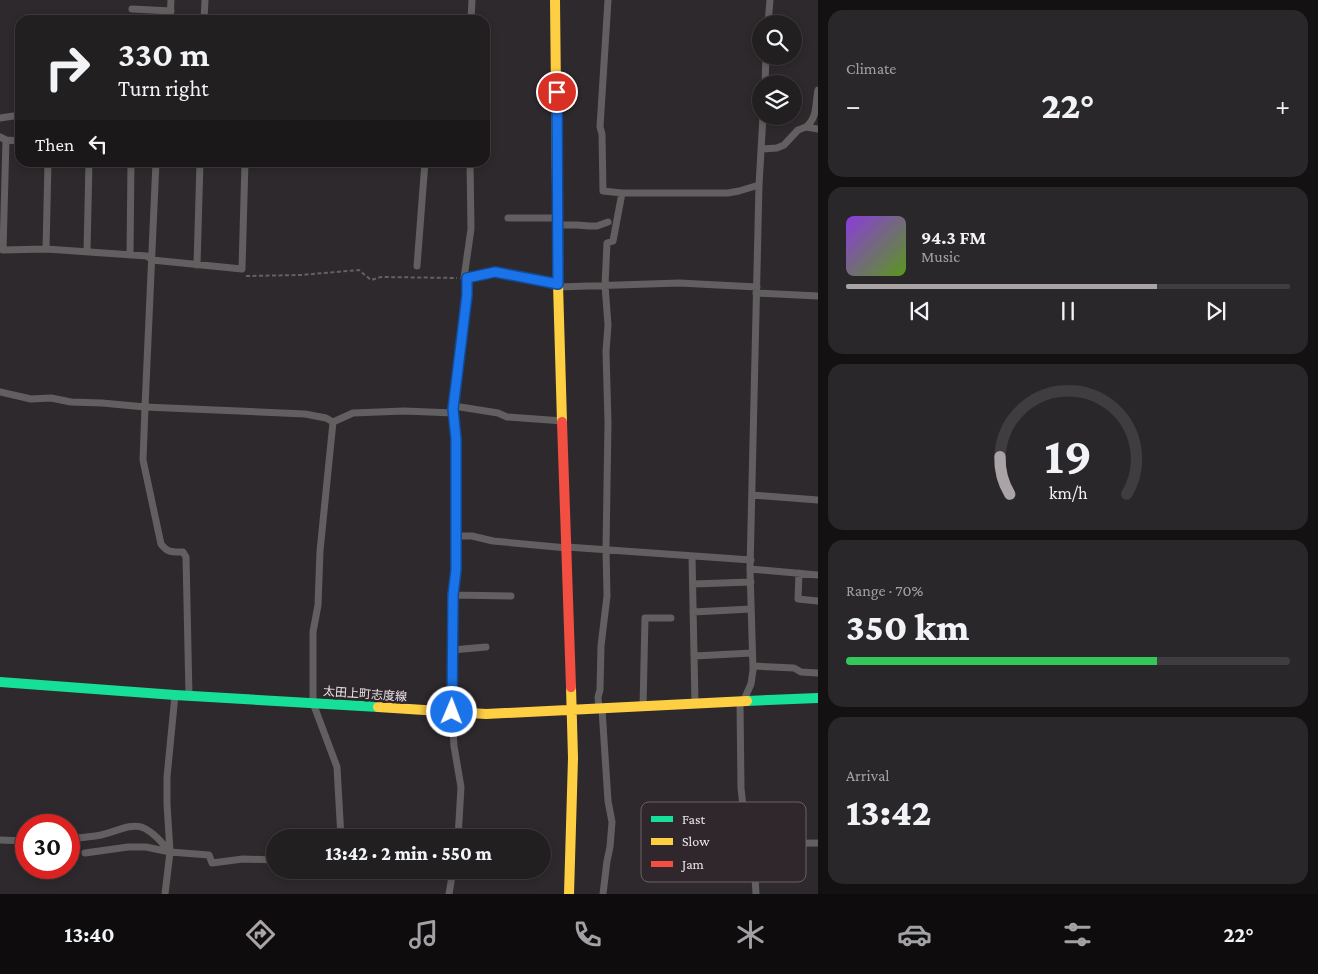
<!DOCTYPE html>
<meta charset="utf-8">
<style>
:root{--surface:#221f21;--page:#2a272a;--text:#f1f3f6;--muted:#a2a2a5;--line:#3f3d3f;--accent:#aaa4a7}
body{margin:0;font-family:"Crimson Pro","Noto Sans JP",serif;background:var(--page);color:var(--text);height:100vh;display:flex;flex-direction:column;font-size:19px;white-space:nowrap}
*{box-sizing:border-box;margin:0}
p{font-size:16px;color:var(--muted)}
.icon{flex:none;width:28px;height:28px;fill:none;stroke:currentColor;stroke-width:2;stroke-linecap:round;stroke-linejoin:round}
.map{position:relative;flex:1;overflow:hidden}
.panel{display:flex;flex-direction:column;gap:10px;padding:10px;background:#131112;width:500px}
.panel>*{flex:none}
.banner{position:absolute;left:15px;top:15px;width:475px;height:152px;border-radius:15px;box-shadow:0 2px 8px #0003,0 0 0 1px var(--line);background:#221f21;color:var(--text);overflow:hidden}
.buttons{position:absolute;left:752px;top:15px;display:grid;gap:10px}
.buttons a{display:grid;place-items:center;width:50px;height:50px;border-radius:50%;background:var(--surface);box-shadow:0 2px 8px #0003,0 0 0 1px var(--line);font-size:25px}
.speed{position:absolute;left:15px;top:814px;display:flex;gap:10px;font-size:25px;font-weight:700;text-align:center}
.speed>*{display:grid;place-content:center;width:65px;height:65px;border-radius:50%;background:var(--surface);box-shadow:0 2px 8px #0003,0 0 0 1px var(--line);line-height:1}
.speed .limit{border:8px solid #d22;background:#fff;color:#111}
.pin{position:absolute;display:grid;place-items:center;width:42px;height:42px;color:#fff;margin:-21px;border:2px solid #fff;border-radius:50%;box-shadow:0 1px 5px #0007}
.me{position:absolute;width:55px;margin:-28px;rotate:1deg;stroke-linejoin:round;filter:drop-shadow(0 0 4px #0008)}
.turn{display:flex;align-items:center;gap:18px;height:105px;padding:0 20px;font-size:22px}
.turn .icon{width:65px;height:65px;stroke-width:2.5}
.turn b{display:block;font-size:35px;line-height:42px}
.then{display:flex;align-items:center;height:48px;padding:0 20px;background:#0003;gap:10px;font-size:19px}
.big{font-size:38px;font-weight:800;line-height:1.1}
.panel .tile{flex:1;display:flex;flex-direction:column;justify-content:center;gap:8px;min-width:0;padding:0 18px;border-radius:15px;background:var(--page)}
.panel .dial{align-items:center;gap:0}
.dial svg{height:130px;overflow:visible;fill:none;stroke:var(--line);stroke-width:7;stroke-linecap:round;text-anchor:middle}
.dial text{fill:var(--text);stroke:none}
.song{display:flex;align-items:center;gap:15px}
.cover{width:60px;height:60px;border-radius:8px;background:linear-gradient(135deg,hsl(270 70% 55%),hsl(90 70% 35%))}
.played{height:5px;border-radius:2px;background:linear-gradient(90deg,var(--accent) 70%,var(--line) 70%)}
.keys{display:flex;justify-content:space-around;direction:ltr}
.heat{display:flex;justify-content:space-between;align-items:center;font-size:28px;direction:ltr}
.charge{height:8px;border-radius:4px;background:linear-gradient(90deg,#34c759 70%,var(--line) 0)}
.trip{position:absolute;left:266px;top:829px;width:285px;height:50px;border-radius:25px;background:var(--surface);box-shadow:0 2px 8px #0003,0 0 0 1px var(--line);font-weight:800;line-height:50px;text-align:center}
.menu{display:flex;height:80px;justify-content:space-around;align-items:center;background:#0e0c0d;color:var(--muted)}
.menu .icon{width:35px;height:35px}
.menu .active{color:var(--accent)}
.menu b{font-size:22px;color:var(--text)}
main{display:flex;flex:1;min-height:0}
.map>svg:first-child{display:block}
</style>
<main>
<div class="map">
<svg width="818" height="894" viewBox="0 0 818 894">
<rect width="100%" height="100%" fill="#2e292c"/>
<g fill="none" stroke-linecap="round" stroke-linejoin="round">
<path stroke="#646162" stroke-width="2" stroke-dasharray="4 2.5" stroke-linecap="butt" d="M246 276 301 275 359 270 371 280 381 277 457 278"/>
<path stroke="#625f60" stroke-width="7" d="M608 0 600 127 602 134 603 191 622 193H728L739 191 759 185
M132 9 171 11
M170 20 171 0
M204 20 205 0
M471 20 472 0
M768 24 770 0
M765 84 766 56
M0 118 20 115
M806 127C818 117 815 104 818 90
M0 137 6 140 20 141
M6 140 3 250 46 249 147 256 152 260 242 269 245 162
M762 149 777 148 784 145 798 130 806 127 818 129
M508 218H558
M558 225H577L589 226H597L608 222
M46 249 48 162
M87 251 89 162
M130 255 131 162
M197 265 200 162
M417 266 425 162
M464 278 471 229 470 162
M558 287 679 283 757 287
M756 293 818 296
M0 392 31 399 51 398 71 402 102 403 145 407 156 162
M454 406 498 413 507 417 563 421
M333 422 320 551 318 605 313 632V703L337 767 341 838
M752 495 818 500
M456 536H472L493 541 567 548
M567 547 751 560
M692 556 695 704
M750 569 818 575
M799 573 798 599 818 601
M693 584 751 582
M453 595 511 596
M693 612 751 609
M452 650 486 647
M694 656 752 653
M753 666 794 668 801 672 818 673
M189 696 186 557 183 552C172 552 168 553 161 544L143 460 145 407 305 414 326 418 333 422 353 413 404 411 454 413
M740 702 741 788 747 844 818 843
M743 702 751 684 753 670 750 569 759 185 763 116
M643 707 645 618H671
M599 709 598 697 600 690 601 646 607 596 606 549 608 423 606 351 608 325 605 285 607 243 613 241 622 193
M602 709 608 801 612 822 610 847 607 861 603 894
M458 838 461 787 454 746 452 712 453 595 456 570 455 439 453 409 467 295V278L495 272 558 284
M69 839C79 838 90 837 101 835 132 827 139 816 164 845
M0 840 26 841
M753 843 756 894
M85 853 128 847H146L170 852 209 855 212 863 243 859 275 860
M165 894 170 852 167 804V777L175 695
M449 894 453 870"/>
<path stroke="#16e098" stroke-width="10" d="M0 682 175 695 378 707
M747 701 818 698"/>
<path stroke="#ffcf43" stroke-width="10" d="M555 0 558 284 562 422
M378 707 486 714 747 701
M569 894 573 758 571 687"/>
<path stroke="#f24e42" stroke-width="10" d="M562 422 571 687"/>
</g>
<g fill="none" stroke-linecap="round" stroke-linejoin="round">
<defs>
<path id="route" d="M452 712 453 595 456 570V439L453 409 467 295V278L495 272 558 284 557 92"/>
</defs>
<use href="#route" stroke="#114b97" stroke-width="12"/>
<use href="#route" stroke="#1a73e8" stroke-width="9"/>
</g>
<g text-anchor="middle" stroke-width="5" stroke-linejoin="round" paint-order="stroke">
<g font-size="12" fill="#ece6e9" stroke="#30272c">
<text transform="translate(365 694) rotate(4)" y="4">太田上町志度線</text>
</g>
</g>
<rect x="641" y="802" width="165" height="80" rx="8" fill="#30272c" stroke="#686065" stroke-width="1"/>
<rect x="651" y="816" width="22" height="6" fill="#16e098"/>
<rect x="651" y="838" width="22" height="7" fill="#ffcf43"/>
<rect x="651" y="861" width="22" height="6" fill="#f24e42"/>
<g font-size="14" fill="#ece6e9">
<text x="682" y="824">Fast</text>
<text x="682" y="846">Slow</text>
<text x="682" y="869">Jam</text>
</g>
</svg>
<div class="buttons">
<a><svg class="icon" aria-label="search" viewBox="0 0 24 24"><circle cx="10" cy="10" r="6"/><path d="M15 15l6 6"/></svg></a>
<a><svg class="icon" aria-label="layers" viewBox="0 0 24 24"><path d="M12 4l9 5-9 5-9-5zM3 14l9 5 9-5"/></svg></a>
</div>
<div class="speed"><div class="limit">30</div></div>
<div class="pin" style="left:557px;top:92px;background:#d93025"><svg class="icon" aria-label="arrive" viewBox="0 0 24 24"><path d="M6 21V4h12l-3 4 3 4H6"/></svg></div>
<svg class="me" style="left:452px;top:712px" viewBox="-20 -20 40 40"><circle r="17" fill="#1a73e8" stroke="#fff" stroke-width="3"/><path d="M0-11L8 9 0 5-8 9z" fill="#fff"/></svg>
<div class="trip">13:42 · 2 min · 550 m</div>
<div class="banner">
<div class="turn"><svg class="icon" aria-label="right" viewBox="0 0 24 24"><path d="M7 20v-9h11M14 6l5 5-5 5"/></svg><div><b>330 m</b>Turn right</div></div>
<div class="then">Then<svg class="icon" aria-label="left" viewBox="0 0 24 24"><path d="M17 20v-9H6M10 6l-5 5 5 5"/></svg></div>
</div>
</div>
<section class="panel">
<div class="tile"><p>Climate</p>
<div class="heat"><a>−</a><b class="big">22°</b><a>+</a></div>
</div>
<div class="tile">
<div class="song"><i class="cover"></i><div><b>94.3 FM</b><p>Music</p></div></div>
<div class="played"></div>
<div class="keys"><svg class="icon" aria-label="previous" viewBox="0 0 24 24"><path d="M18 5L8 12l10 7zM5 5v14"/></svg><svg class="icon" aria-label="pause" viewBox="0 0 24 24"><path d="M8 5v14M16 5v14"/></svg><svg class="icon" aria-label="next" viewBox="0 0 24 24"><path d="M6 5l10 7-10 7zM19 5v14"/></svg></div>
</div>
<div class="tile dial"><svg viewBox="0 0 100 80">
<path d="M14 69A42 42 0 1 1 86 69"/>
<path d="M14 69A42 42 0 0 1 8 46" stroke="#aaa4a7"/>
<text x="50" y="56" font-size="32" font-weight="700">19</text>
<text x="50" y="72" font-size="11">km/h</text>
</svg></div>
<div class="tile"><p>Range · 70%</p><b class="big">350 km</b><div class="charge"></div></div>
<div class="tile"><p>Arrival</p><b class="big">13:42</b></div>
</section>
</main>
<nav class="menu">
<b>13:40</b>
<svg class="icon active" aria-label="directions" viewBox="0 0 24 24"><path d="M12 3l9 9-9 9-9-9zM9 14v-3h6M13 9l2 2-2 2"/></svg>
<svg class="icon" aria-label="music" viewBox="0 0 24 24"><path d="M9 18V5l10-2v13"/><circle cx="6" cy="18" r="3"/><circle cx="16" cy="16" r="3"/></svg>
<svg class="icon" aria-label="phone" viewBox="0 0 24 24"><path d="M5 4h4l2 5-3 2q2 4 5 5l2-3 5 2v4C11 20 4 13 5 4z"/></svg>
<svg class="icon" aria-label="climate" viewBox="0 0 24 24"><path d="M12 3v18M4 7l16 10M4 17L20 7"/></svg>
<svg class="icon" aria-label="car" viewBox="0 0 24 24"><path d="M5 17H2v-5l4-1 3-4h7l3 4 3 1v5h-3M9 17h6M6 11h13"/><circle cx="7" cy="17" r="2"/><circle cx="17" cy="17" r="2"/></svg>
<svg class="icon" aria-label="filters" viewBox="0 0 24 24"><path d="M4 7h16M4 17h16"/><circle cx="9" cy="7" r="2"/><circle cx="15" cy="17" r="2"/></svg>
<b>22°</b>
</nav>
